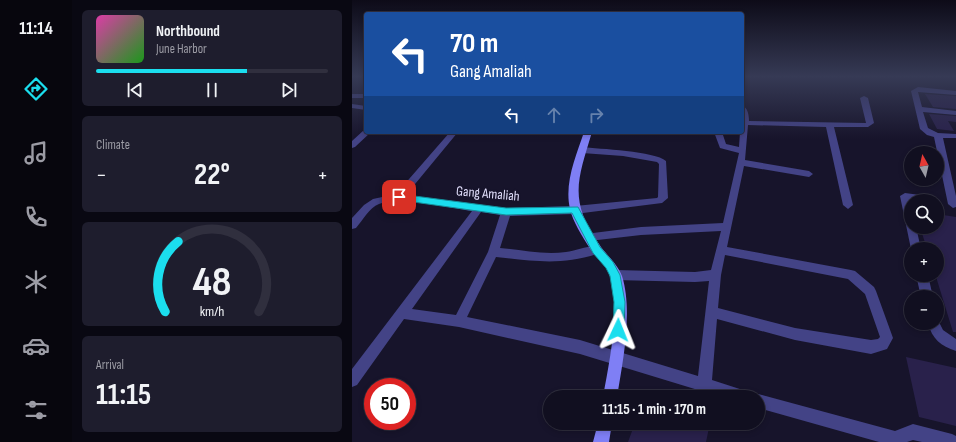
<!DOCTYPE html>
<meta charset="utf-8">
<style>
:root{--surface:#110f20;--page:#1e1d2d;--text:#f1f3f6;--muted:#9c9ca5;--line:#302f3e;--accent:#1bdeee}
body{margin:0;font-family:"Sofia Sans Condensed",sans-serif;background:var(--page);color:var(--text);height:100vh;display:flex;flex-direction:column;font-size:15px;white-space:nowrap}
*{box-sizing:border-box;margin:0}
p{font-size:13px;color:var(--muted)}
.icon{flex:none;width:22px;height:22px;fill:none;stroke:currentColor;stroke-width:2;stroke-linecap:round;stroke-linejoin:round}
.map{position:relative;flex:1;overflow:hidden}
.sheet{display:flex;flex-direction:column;gap:10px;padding:10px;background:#090812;width:280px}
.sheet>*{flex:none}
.hud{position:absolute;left:12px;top:12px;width:380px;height:122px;border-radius:4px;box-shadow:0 2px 6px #0003,0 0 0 1px var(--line);background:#1a4fa0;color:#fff;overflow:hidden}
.needle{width:26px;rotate:352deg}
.tools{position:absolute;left:552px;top:146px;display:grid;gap:8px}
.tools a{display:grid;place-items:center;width:40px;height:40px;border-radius:50%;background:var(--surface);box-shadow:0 2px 6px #0003,0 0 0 1px var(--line);font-size:20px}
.speed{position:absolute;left:12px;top:378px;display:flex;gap:8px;font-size:20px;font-weight:700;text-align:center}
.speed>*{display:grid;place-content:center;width:52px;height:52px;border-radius:50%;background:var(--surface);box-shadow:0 2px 6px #0003,0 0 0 1px var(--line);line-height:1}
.speed .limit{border:6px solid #d22;background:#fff;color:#111}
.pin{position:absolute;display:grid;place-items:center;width:34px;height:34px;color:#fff;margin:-17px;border-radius:8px;box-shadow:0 2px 6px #0006}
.me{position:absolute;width:44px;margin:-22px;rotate:2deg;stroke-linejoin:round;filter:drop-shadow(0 0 3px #0008)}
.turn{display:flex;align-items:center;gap:14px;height:84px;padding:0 20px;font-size:18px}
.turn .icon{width:52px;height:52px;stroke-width:2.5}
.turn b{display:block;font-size:28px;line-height:34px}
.lanes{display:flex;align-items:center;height:38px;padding:0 20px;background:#0003;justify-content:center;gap:20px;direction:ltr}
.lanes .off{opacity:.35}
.big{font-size:30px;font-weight:700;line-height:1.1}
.sheet .card{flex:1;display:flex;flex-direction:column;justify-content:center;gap:6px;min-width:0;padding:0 14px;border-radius:6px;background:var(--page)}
.sheet .dial{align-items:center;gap:0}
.dial svg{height:104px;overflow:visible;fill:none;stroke:var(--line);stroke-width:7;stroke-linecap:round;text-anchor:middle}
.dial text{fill:var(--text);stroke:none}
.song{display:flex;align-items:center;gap:12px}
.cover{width:48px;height:48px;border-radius:6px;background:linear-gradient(135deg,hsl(320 70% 55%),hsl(120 70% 35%))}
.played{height:4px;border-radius:2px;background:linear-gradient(90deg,var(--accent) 65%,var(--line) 65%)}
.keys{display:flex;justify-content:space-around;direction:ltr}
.heat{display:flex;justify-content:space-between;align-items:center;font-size:22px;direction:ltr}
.trip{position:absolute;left:191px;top:390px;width:222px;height:40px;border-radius:20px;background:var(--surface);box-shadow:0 2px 6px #0003,0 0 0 1px var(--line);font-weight:700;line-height:40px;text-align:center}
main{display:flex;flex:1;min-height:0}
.dock{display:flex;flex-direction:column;width:72px;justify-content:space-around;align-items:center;background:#07060d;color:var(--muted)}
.dock .icon{width:28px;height:28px}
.dock .current{color:var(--accent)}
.dock b{font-size:18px;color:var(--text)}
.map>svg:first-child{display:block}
</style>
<main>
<nav class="dock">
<b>11:14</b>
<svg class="icon current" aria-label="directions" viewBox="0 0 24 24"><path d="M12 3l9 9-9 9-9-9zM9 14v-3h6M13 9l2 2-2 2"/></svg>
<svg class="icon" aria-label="music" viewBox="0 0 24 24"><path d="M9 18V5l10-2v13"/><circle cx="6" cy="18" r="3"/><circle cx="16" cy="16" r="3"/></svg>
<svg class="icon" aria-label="phone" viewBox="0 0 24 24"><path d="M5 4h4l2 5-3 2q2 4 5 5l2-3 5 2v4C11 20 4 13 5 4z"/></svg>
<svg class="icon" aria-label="climate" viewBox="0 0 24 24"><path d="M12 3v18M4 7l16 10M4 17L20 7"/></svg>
<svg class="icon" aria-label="car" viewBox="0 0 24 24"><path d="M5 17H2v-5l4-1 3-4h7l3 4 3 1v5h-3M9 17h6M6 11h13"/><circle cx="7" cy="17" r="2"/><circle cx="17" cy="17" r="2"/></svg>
<svg class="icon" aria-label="filters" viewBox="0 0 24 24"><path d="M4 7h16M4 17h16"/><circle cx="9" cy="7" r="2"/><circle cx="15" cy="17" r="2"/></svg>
</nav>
<section class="sheet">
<div class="card">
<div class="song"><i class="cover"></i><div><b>Northbound</b><p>June Harbor</p></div></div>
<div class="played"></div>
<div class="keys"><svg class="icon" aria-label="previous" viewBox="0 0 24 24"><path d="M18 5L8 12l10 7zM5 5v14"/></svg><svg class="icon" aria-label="pause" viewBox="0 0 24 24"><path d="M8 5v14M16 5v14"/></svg><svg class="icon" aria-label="next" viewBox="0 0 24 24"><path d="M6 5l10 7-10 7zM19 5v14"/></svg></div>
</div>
<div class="card"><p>Climate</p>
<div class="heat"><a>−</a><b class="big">22°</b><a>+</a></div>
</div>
<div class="card dial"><svg viewBox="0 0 100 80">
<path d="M14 69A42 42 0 1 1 86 69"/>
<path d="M14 69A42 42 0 0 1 24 15" stroke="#1bdeee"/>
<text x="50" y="56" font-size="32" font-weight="700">48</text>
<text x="50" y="72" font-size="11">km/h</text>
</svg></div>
<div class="card"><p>Arrival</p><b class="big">11:15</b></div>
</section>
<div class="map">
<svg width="604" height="442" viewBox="0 0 604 442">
<rect width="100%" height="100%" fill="#17142b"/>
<path fill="#29214b" d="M573 94 604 96V109L581 107Z
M577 114 604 116V122L596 121 602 131 585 129Z
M585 214 604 217V332H601L585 280V249H575L568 227H585Z
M554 357 604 368V426L567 417Z
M283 423H358L354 442H276Z"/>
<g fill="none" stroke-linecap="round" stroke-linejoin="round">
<path fill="#434386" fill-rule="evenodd" d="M566 87 604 91V95L566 92 570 107 604 111V115L571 112 576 128 586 133 604 134V138H591L604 196V207L601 208 596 204 582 137 575 135 568 129 559 91Z
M0 94H14V98H0Z
M512 96 516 98 522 123 516 127H482L501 205 496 209 491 205 474 127 396 125 393 160 457 171 461 174 457 177 392 166 375 247 499 270 503 271 522 287 524 291 541 338 535 349 519 354 443 340 365 319 360 380 397 392 399 397H369L228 354 107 327 52 319 5 385 0 387V369L120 211C99 208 45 195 27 204 17 208 11 220 4 228L0 229V218L12 205 21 199 44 194 98 132H106L54 195 154 208 223 206 305 198 306 197 307 164 305 162 271 156 230 153 226 150 230 147C247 149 303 151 314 161L316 198 310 203 223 214 158 216 148 248C169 250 192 255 214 252 224 251 239 244 248 247L249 250 248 253C209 266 183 261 144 257L115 317 228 340 346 376 357 281 343 282 263 280 259 279 257 275 259 271 263 270 343 272 359 270 369 231 289 235 237 241 233 240 232 237 233 234 289 227 371 223 387 153 368 148 362 132H370L374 144 387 147 388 132H390V106C396 107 397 116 397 121L514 123 508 98ZM129 212 148 215 136 252 104 315 60 309ZM373 255 496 279 513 294 528 337 526 339 519 340 443 328 366 308 369 275Z
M0 104 14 106V110L0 108Z
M12 130H14V132H19L3 147 0 148V141Z
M553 193 583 197 588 201 585 204V201L559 200V227H564L569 249H559L548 196Z
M564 275H576L581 297H569Z
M585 318 591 330 604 339V351C589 346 580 339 576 323H585Z
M406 394 543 431 561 424 600 434 604 436V442H570L561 440 555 442H527L406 408V397H400Z"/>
<path fill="#7f7ff5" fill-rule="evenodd" d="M232 132H240C226 179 216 200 247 244 254 255 265 263 270 276 281 311 271 361 265 397H251C257 363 269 309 258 276 255 265 243 257 237 247 230 236 221 222 218 209 212 183 224 156 232 132Z
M246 423H260L257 442H241Z"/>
</g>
<linearGradient id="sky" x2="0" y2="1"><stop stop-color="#0d0b18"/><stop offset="0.55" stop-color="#363a55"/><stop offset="1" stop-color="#363a55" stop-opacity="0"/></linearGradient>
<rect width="604" height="139" fill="url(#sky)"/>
<path fill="#1bdeee" stroke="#12909b" d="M47 194 154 208 226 207 248 247 261 262 268 275 273 302 272 330 270 334 266 336 262 334 261 330 262 302 258 276 254 268 241 253 220 213 154 215 47 200 43 197Z"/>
<g text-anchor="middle" stroke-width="4" stroke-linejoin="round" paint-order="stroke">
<g font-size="14" fill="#e3e0fd" stroke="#17142b">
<text transform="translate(136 193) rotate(5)" y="5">Gang Amaliah</text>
</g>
</g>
</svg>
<div class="tools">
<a><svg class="needle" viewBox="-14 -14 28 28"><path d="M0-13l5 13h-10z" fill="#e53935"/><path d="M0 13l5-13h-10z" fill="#9c9ca5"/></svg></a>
<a><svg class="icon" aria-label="search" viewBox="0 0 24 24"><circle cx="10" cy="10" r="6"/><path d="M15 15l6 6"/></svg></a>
<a>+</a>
<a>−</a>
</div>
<div class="speed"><div class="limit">50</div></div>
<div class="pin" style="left:47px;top:197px;background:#d93025"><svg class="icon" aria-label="arrive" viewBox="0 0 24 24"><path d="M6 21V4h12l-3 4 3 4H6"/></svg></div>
<svg class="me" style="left:266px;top:330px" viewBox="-20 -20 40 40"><path d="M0-17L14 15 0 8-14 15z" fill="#1bdeee" stroke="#fff" stroke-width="4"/></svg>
<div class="trip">11:15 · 1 min · 170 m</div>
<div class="hud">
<div class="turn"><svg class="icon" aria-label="left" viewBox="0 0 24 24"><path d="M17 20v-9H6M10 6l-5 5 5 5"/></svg><div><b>70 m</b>Gang Amaliah</div></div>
<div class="lanes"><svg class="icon" aria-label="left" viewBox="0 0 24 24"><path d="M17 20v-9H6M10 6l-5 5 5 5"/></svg><svg class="icon off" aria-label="ahead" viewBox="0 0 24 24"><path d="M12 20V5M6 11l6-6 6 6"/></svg><svg class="icon off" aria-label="right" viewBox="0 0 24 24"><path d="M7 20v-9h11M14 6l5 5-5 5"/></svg></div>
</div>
</div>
</main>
